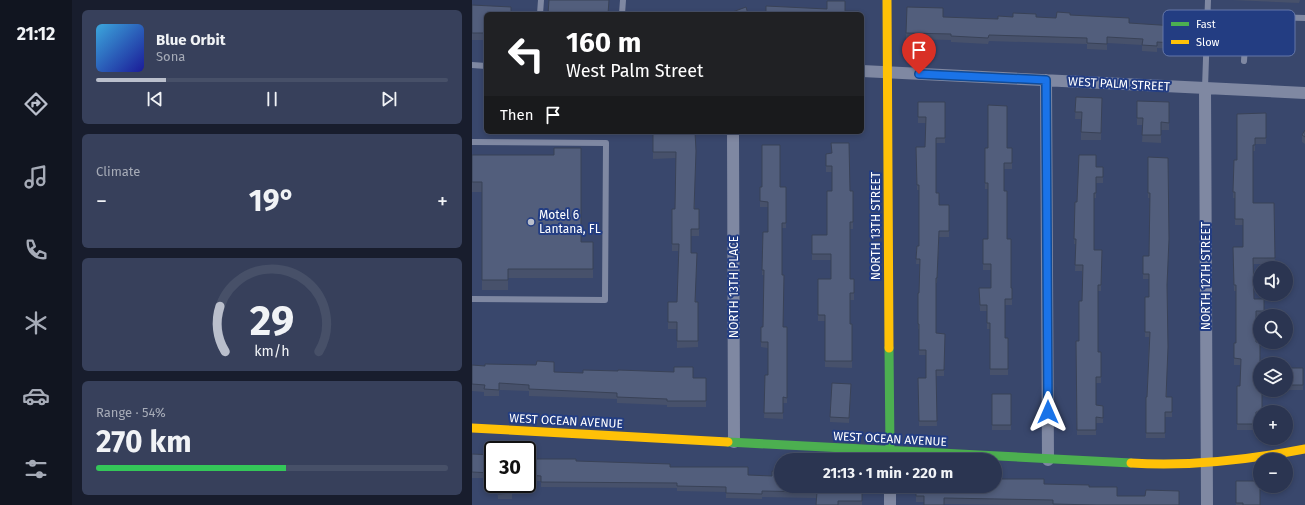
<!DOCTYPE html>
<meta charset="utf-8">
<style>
:root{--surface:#2b3551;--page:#37405b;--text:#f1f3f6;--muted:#a6abb7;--line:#475068;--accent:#babfcc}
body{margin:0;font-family:"Fira Sans",sans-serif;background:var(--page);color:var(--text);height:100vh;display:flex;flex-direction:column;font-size:15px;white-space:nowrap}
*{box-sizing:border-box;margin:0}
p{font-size:13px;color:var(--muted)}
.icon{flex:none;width:22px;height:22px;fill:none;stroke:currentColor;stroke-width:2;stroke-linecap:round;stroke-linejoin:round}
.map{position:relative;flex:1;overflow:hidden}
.panel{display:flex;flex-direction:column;gap:10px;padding:10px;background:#181d2d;width:400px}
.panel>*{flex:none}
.hud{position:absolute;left:12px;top:12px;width:380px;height:122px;border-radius:6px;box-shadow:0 2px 6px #0003,0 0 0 1px var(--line);background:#202124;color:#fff;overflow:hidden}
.tools{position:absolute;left:781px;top:261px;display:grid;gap:8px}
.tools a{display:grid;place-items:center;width:40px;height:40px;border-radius:50%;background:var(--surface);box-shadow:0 2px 6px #0003,0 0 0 1px var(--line);font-size:20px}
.speed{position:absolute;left:12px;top:441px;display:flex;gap:8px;font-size:20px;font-weight:700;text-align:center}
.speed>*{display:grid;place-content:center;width:52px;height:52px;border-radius:50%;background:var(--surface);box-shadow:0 2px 6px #0003,0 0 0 1px var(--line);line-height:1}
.speed .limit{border:2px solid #111;border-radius:6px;background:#fff;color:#111}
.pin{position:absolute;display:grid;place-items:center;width:34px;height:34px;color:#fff;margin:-41px -17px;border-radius:50% 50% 50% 0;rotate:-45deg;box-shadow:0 0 4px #0007}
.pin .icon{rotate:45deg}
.me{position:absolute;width:44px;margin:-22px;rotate:0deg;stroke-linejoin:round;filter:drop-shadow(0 0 3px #0008)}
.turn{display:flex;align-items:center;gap:14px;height:84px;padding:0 16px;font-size:18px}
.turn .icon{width:52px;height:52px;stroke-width:2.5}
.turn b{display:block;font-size:28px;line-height:34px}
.then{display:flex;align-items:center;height:38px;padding:0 16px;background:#0003;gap:8px;font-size:15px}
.big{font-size:30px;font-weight:700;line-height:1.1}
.panel .widget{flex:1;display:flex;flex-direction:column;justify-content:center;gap:6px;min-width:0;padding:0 14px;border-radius:6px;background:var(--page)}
.panel .dial{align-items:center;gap:0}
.dial svg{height:104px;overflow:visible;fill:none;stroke:var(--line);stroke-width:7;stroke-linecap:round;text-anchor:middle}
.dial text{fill:var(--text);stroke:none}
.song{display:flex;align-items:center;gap:12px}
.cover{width:48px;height:48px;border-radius:6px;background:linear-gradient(135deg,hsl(200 70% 55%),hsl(240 70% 35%))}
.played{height:4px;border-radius:2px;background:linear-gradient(90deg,var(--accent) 20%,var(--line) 20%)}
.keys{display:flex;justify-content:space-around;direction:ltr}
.heat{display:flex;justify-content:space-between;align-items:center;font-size:22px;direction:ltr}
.charge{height:6px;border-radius:3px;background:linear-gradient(90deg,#34c759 54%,var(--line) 0)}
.trip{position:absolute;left:302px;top:453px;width:228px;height:40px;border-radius:20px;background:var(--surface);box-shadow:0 2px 6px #0003,0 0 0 1px var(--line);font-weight:700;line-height:40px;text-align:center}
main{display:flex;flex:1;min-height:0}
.dock{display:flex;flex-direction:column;width:72px;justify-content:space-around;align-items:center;background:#111520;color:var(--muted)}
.dock .icon{width:28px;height:28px}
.dock .current{color:var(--accent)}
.dock b{font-size:18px;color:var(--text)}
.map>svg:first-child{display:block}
</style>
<main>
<nav class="dock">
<b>21:12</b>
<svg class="icon current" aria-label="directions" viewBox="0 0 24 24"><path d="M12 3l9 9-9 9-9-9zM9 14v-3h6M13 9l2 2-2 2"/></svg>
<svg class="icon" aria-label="music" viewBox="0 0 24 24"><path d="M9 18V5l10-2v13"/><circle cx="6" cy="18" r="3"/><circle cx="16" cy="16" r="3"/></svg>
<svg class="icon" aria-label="phone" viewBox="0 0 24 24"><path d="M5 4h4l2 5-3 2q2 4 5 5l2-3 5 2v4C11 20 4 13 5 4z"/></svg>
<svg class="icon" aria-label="climate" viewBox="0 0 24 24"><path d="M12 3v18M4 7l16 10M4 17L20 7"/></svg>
<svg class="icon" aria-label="car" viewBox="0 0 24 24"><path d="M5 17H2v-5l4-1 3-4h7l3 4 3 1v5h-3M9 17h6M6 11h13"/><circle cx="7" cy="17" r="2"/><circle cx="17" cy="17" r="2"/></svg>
<svg class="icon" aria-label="filters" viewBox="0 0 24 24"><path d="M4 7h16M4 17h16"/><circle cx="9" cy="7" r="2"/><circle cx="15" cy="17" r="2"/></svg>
</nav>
<section class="panel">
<div class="widget">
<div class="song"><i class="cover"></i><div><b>Blue Orbit</b><p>Sona</p></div></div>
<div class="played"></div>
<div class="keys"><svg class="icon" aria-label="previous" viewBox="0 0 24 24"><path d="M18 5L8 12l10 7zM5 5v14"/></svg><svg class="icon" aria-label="pause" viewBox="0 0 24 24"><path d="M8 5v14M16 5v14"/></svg><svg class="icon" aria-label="next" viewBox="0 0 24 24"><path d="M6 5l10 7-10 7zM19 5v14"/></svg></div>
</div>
<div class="widget"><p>Climate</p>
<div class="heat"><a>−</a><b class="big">19°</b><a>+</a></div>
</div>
<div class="widget dial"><svg viewBox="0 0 100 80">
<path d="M14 69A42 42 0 1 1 86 69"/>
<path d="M14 69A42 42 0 0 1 10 34" stroke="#babfcc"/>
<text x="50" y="56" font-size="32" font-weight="700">29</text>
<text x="50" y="72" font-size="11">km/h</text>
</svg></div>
<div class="widget"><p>Range · 54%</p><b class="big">270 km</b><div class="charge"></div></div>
</section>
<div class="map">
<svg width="833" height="505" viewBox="0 0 833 505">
<rect width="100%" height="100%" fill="#39476c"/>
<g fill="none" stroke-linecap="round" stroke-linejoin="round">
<path stroke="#7f88a2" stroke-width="6" d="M68 14 69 0
M150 14 151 0
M735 15 833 18
M772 61 775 16
M0 65 14 66
M733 88 736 0
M0 142 134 143 133 300 0 299"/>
<path stroke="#7f88a2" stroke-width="12" d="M390 71 833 93
M574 80 576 460
M733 88 735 505
M261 132 262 442
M418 486V505"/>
<path stroke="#4caf50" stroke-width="9" d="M417 348 418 451
M256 442 659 463"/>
<path stroke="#ffc107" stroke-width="9" d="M415 0 417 348
M0 428 256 442
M659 463C718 467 776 460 833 449"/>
</g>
<path fill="#47516b" d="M760 0H828L827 3Z
M0 5 14 14V40H0Z
M598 15 657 23 703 32 702 49 685 48V52L670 51V45L635 43V50L615 49V44L517 41 516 44 479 42V40L434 39V33L471 17 526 19 564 17 584 18Z
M604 97 630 98 629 140H609V119H603Z
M446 102H473V143H464V193L467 205H477V237H467L465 283H464V333L473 334 472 376H464L465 426H447L446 378H454V355H447V329H446V293H447L448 264H444L445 246H447V190H445L444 147H453L454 123H446Z
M697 102V130H689V143L670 142 671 125H665V118Z
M794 113V144H783V151H781V203H802L803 264H781L782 299H792V316H788V317L784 318V342L788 386V418H784V430H765V386H768L769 365H762V343H764V291H762L761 247H771V225H763V198H761L762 160H765Z
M833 130V144L830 142V135Z
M223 132V209H227V236H219V253L224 302H226V347L205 348V329H196V302H205L207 251H200V209H203L204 158 181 159V134Z
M513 148H535L540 163V169H532V191L535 239 539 288H540V305H533V338H536V375H518V329H515V311H508L507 288H519V270H511V239H516V189H513Z
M354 154 378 191H381V229H378V279H382V300H378V324H380V368L353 367V321H346V279H359V260H340V235H355L360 191V172H354Z
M0 155 109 242H121V278H36V290H10V192H0Z
M676 157 695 289V397H700V417H693V438H674V397H675L677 337H673V297H677V279H671V256H677L678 198H676Z
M624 167 631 172V183H624V198H622V250H630L629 291H626V352H629V383H624V405L631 411V423H624V435H605L604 341H607L610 301V271H603L604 244H602L603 202H605Z
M288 187H314V228H310V275L311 327H315V403H311V419L292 418 293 375H296V348L289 347V327H291L292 275H290L291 232H296V207H288Z
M0 365 82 372 221 378H234V407H195V405L145 403V399L57 396V391L27 390V396H12V392L0 391Z
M817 368H831V390H817Z
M379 389 377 423 358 422V417Z
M520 394H539V430H520Z
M0 454 21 455V479H20V478H0Z
M55 456 59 459 198 467 276 475 390 486V505H344L345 498 290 497V499L254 498V492L205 491V488L69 487V481H55Z
M524 479 572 484 617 487 645 496 707 505H539L472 504 452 502H444V486Z
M764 481 788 505H764Z
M25 484 40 493V499H26Z"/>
<path fill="#525e7c" stroke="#394257" d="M77 0H137L136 14H76Z
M355 1H373V11H387V14H294V6L355 9Z
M0 5 39 7V14H14V33H0Z
M274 7 276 14H255Z
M435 7 471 8V17L526 19V16L541 17V13L564 14V17L584 18 585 12 598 13V15L657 18V23L703 26 702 43 685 42V46L670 45 671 39 635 37V44L615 43V38L517 35 516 38 479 36V34L434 33Z
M604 97 630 98 629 133 609 132 610 112H603Z
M665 101 697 102V123L689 122V135H670L671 118H665Z
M446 102H473V138H464V193H467V205H477V231H467L465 278H464V333L473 334 472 370H464L465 421H447L446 378H454V350H447V324H446V293H447L448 259H444L445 246H447V185H445L444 147H453L454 117H446Z
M516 105 535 106V148H540V163H532V191H535V239H539V288H540V299H533V338H536V369H518V323H515V305H508L507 288H519V264H511V239H516V183H513V148H516Z
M794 113V138H783V145H781V203H802L803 258H781L782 299H792V311H784V342H788V390H790V412H784V424H765V386H768L769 359 762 358V343H764V285H762L761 247H771V219H763V192H761L762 160H765V114Z
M833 130V137L830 135Z
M189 132H223L224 151 222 209H227V229H219V253H225L223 302H226V341H205V322H196V302H205L207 244H200V209H203L204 152H181V134H189Z
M359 143H377L378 191H381V222H378V279H382V293H378V324H380V361H353V315H346V279H359V254H340V235H355V191H360V166H354V154L360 153Z
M290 145H308V187H314V223H310V275H312L311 327H315V398L311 397V413H292L293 375H296V342H289V327H291L292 270H290L291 232H296V202L288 201V187H290Z
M82 148H109V242H121V269H36V280H10V182H0V155H82Z
M607 155H624V167H631V177H624V193H622V250H630L629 285H626V352H629V377H624V405L631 406V418L624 417V430H605L604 341H607V301H610L611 265H603L604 239H602L603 202H605Z
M676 157 696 158 697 239 695 285 696 347 694 397H700V412H693V433H674V397H675L678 332H673V297H677V274H671V256H677L678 193H676Z
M65 361 82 362V372L111 373V370L146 371V370L202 372V367H221V378H234V401H195V399L145 397V393L57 389V385L27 383V390L12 389 13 385 0 384V365L13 366V364L64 365Z
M817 368H831V385H817Z
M360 383 379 384 377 418 358 417Z
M520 394H539V425H520Z
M0 454 21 455V474H20V473L0 472Z
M55 456H59V459H104V461L198 464V467H276V475L300 476V471L309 472V486H390V501H366V505H344L345 492 290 491V494L254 493V487L205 486V483L69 482V476L55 475Z
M523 476H524V479H572V484L617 485V487H645V496H673L674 490 707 491V505H624L581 504V500L472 498V505H452V496H444V486H523Z
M764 481H788V505H771V503H764Z
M26 484H40V493L26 494Z"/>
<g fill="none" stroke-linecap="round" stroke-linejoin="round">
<defs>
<path id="route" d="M447 74 574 80 576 412"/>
</defs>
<use href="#route" stroke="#114b97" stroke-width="10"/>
<use href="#route" stroke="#1a73e8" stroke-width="7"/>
</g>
<circle fill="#babfcc" stroke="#233d82" stroke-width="1.5" cx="59" cy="222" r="4"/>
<g text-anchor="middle" stroke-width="4" stroke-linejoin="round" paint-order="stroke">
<g font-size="12" fill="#fff" stroke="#233d82">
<text transform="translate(647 84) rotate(3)" y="4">WEST PALM STREET</text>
<text transform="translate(404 226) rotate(-90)" y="4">NORTH 13TH STREET</text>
<text transform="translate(734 276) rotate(-90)" y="4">NORTH 12TH STREET</text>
<text transform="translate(262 287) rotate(-90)" y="4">NORTH 13TH PLACE</text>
<text transform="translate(94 421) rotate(3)" y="4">WEST OCEAN AVENUE</text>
<text transform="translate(418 439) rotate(3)" y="4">WEST OCEAN AVENUE</text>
</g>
<g font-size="12" fill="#fff" stroke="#233d82" text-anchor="start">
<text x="67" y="219">Motel 6<tspan x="67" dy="14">Lantana, FL</tspan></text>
</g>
</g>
<rect x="691" y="10" width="132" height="46" rx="6" fill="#233d82" stroke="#6577a8" stroke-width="1"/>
<rect x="699" y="22" width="18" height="4" fill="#4caf50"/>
<rect x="699" y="40" width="18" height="4" fill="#ffc107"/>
<g font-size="11" fill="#fff">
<text x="724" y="28">Fast</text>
<text x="724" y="46">Slow</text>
</g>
</svg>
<div class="tools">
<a><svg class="icon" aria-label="sound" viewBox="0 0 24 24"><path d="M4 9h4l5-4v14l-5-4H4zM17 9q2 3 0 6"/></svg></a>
<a><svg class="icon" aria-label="search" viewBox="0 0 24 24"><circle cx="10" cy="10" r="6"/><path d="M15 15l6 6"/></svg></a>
<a><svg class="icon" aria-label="layers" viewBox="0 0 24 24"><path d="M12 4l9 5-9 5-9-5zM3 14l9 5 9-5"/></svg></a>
<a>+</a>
<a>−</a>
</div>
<div class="speed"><div class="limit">30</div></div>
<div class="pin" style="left:447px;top:74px;background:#d93025"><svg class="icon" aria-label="arrive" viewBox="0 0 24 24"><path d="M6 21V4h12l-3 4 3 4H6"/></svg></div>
<svg class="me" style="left:576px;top:412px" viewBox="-20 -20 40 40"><path d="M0-17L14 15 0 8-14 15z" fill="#1a73e8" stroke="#fff" stroke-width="4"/></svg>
<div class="trip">21:13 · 1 min · 220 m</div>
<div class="hud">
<div class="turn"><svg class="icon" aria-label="left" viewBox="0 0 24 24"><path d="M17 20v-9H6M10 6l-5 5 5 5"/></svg><div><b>160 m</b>West Palm Street</div></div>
<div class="then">Then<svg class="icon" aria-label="arrive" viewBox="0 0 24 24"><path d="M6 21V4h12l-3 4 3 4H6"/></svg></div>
</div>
</div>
</main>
